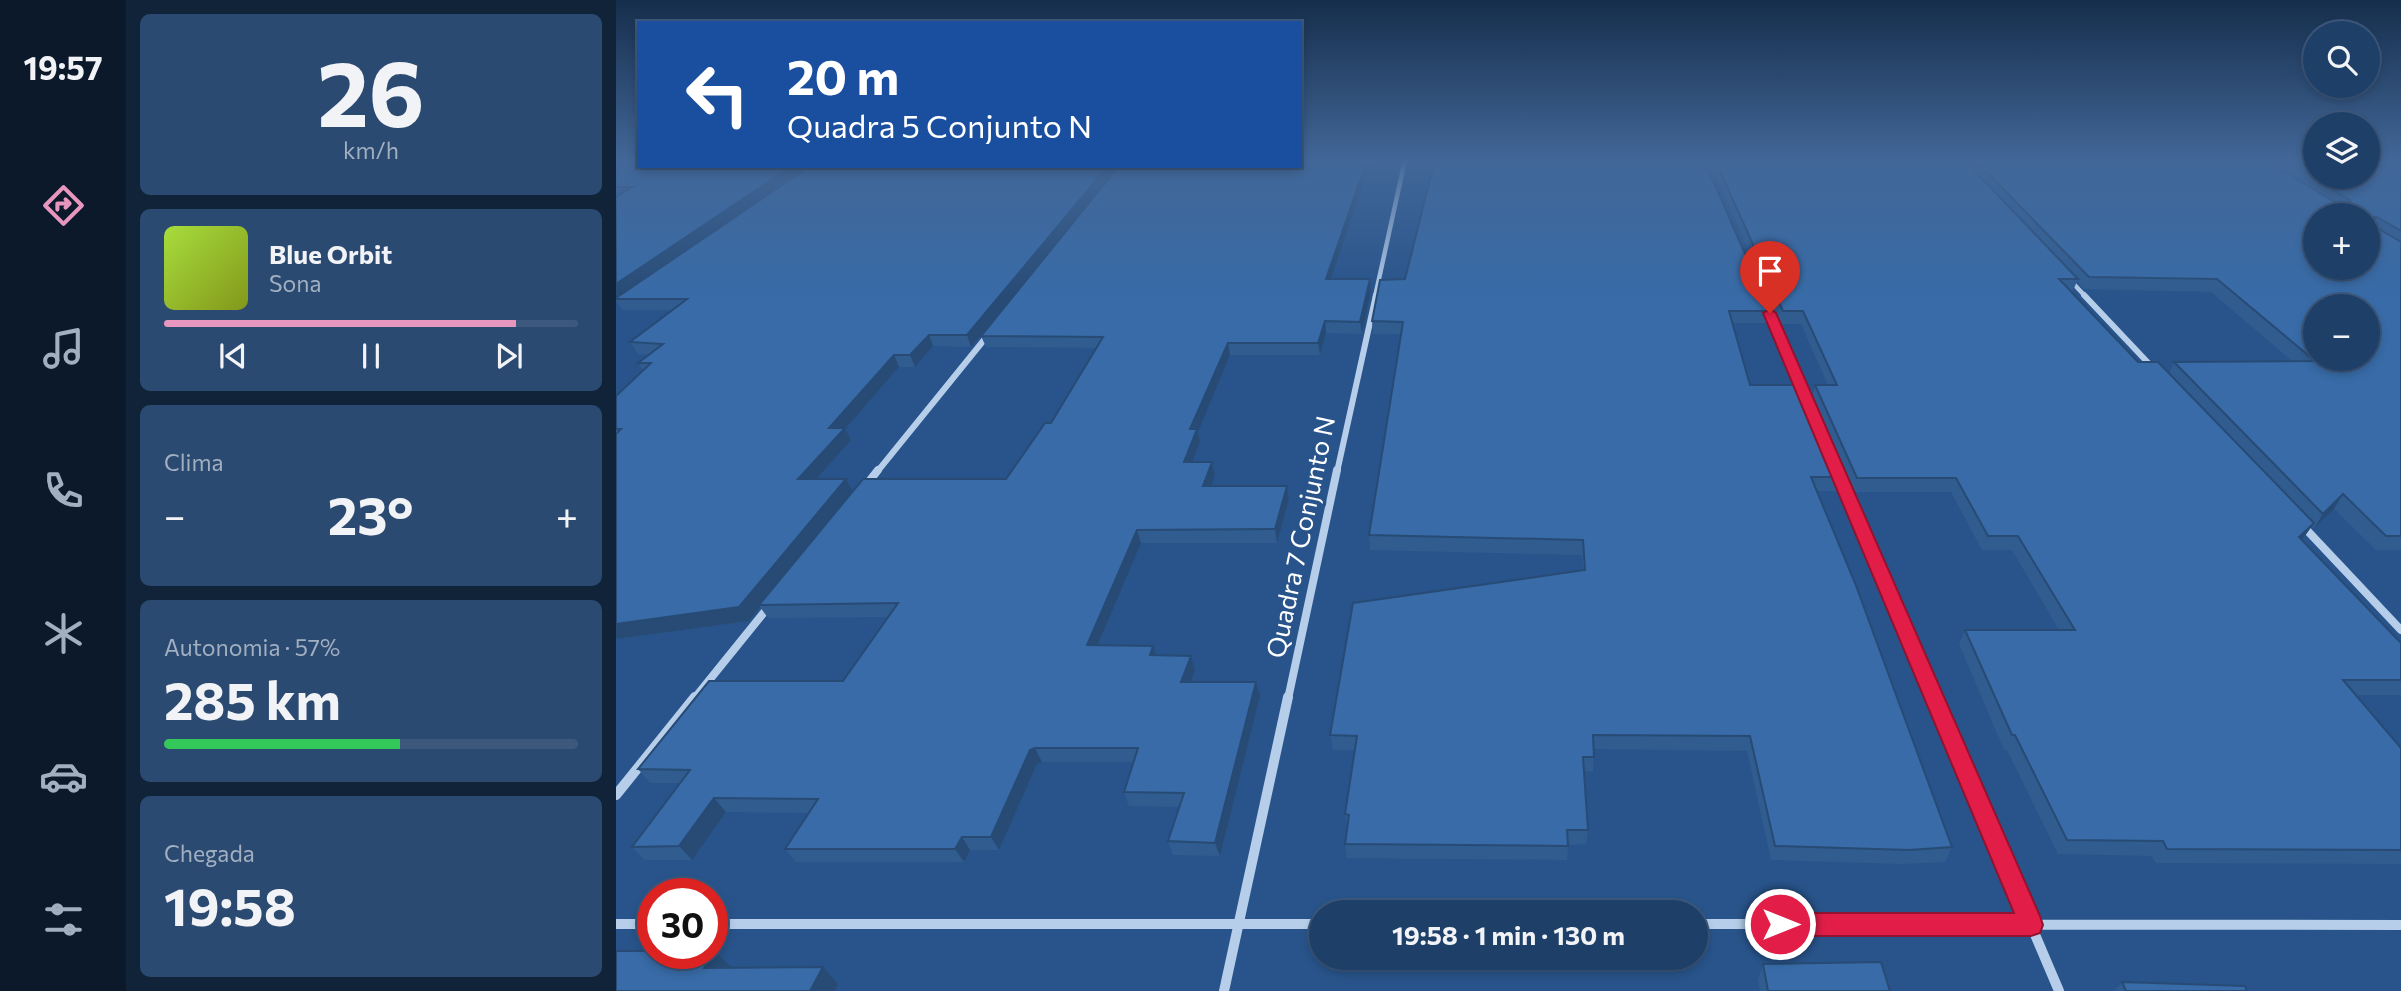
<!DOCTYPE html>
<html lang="pt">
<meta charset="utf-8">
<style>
:root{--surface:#1e3f68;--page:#2b4a71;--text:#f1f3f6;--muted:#a1afc0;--line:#3c587c;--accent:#e797bd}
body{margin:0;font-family:Commissioner,sans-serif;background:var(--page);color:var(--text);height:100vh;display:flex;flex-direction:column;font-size:26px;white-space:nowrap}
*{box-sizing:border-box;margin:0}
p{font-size:23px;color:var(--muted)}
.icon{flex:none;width:38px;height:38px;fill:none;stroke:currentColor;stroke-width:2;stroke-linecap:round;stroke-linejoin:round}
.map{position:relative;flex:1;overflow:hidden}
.side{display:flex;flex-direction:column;gap:14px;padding:14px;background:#102339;width:490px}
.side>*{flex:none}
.banner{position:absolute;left:21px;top:21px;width:665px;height:147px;border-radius:0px;box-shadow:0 4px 10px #0003,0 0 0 2px var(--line);background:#1a4fa0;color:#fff;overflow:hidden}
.controls{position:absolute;left:1687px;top:21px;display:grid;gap:14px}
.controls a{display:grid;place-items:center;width:77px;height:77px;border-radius:50%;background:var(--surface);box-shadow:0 4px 10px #0003,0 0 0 2px var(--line);font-size:35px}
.speed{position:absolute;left:21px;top:878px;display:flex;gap:14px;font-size:35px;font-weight:700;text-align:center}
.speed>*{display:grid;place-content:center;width:91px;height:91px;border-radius:50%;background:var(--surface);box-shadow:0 4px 10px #0003,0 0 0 2px var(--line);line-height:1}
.speed .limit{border:10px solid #d22;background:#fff;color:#111}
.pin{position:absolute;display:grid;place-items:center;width:60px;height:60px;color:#fff;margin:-72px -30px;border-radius:50% 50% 50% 0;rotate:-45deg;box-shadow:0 0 7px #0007}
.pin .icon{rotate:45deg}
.me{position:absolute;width:77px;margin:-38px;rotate:90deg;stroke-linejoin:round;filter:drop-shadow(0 0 5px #0008)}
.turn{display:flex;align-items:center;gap:24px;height:147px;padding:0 35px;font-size:32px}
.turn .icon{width:91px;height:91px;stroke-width:2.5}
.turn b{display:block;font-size:49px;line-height:60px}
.big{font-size:52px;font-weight:700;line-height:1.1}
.side .widget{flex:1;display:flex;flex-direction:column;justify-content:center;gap:10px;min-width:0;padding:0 24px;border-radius:10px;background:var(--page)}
.side .dial{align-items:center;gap:0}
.dial b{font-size:91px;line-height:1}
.song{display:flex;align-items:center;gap:21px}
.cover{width:84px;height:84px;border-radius:10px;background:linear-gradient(135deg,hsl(80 70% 55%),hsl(70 70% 35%))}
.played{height:7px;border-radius:4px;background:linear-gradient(90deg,var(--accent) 85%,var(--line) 85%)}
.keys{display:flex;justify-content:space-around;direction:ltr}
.heat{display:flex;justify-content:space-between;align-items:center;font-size:38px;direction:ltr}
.charge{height:10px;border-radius:5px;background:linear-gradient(90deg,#34c759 57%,var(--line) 0)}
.trip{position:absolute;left:693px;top:900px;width:399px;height:70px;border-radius:35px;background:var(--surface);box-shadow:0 4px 10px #0003,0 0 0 2px var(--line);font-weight:700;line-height:70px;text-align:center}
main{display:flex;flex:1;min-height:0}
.menu{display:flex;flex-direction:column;width:126px;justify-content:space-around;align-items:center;background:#0c192a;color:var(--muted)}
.menu .icon{width:49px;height:49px}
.menu .selected{color:var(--accent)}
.menu b{font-size:32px;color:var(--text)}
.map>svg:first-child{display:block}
</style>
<main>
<nav class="menu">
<b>19:57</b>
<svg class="icon selected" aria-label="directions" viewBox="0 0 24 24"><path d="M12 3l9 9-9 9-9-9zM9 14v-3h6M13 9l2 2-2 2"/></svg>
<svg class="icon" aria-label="music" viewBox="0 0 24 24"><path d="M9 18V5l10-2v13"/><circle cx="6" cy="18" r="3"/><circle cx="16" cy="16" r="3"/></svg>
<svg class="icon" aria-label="phone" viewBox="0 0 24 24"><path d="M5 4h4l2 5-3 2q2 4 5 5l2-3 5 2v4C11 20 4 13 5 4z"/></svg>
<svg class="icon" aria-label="climate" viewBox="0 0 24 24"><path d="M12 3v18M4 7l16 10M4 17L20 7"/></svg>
<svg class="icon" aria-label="car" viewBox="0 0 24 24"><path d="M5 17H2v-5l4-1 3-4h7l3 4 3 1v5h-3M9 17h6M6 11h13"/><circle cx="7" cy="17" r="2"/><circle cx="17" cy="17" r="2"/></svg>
<svg class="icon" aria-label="filters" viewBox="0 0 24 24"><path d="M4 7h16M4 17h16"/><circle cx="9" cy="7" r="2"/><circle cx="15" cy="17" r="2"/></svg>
</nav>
<section class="side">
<div class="widget dial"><b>26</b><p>km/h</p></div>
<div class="widget">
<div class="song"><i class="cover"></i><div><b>Blue Orbit</b><p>Sona</p></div></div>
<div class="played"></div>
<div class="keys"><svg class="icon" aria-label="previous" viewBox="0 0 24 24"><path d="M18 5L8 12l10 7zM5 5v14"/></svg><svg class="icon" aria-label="pause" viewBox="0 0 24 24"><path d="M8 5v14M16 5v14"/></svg><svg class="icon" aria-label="next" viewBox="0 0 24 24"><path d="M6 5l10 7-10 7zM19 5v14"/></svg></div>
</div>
<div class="widget"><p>Clima</p>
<div class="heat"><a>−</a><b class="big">23°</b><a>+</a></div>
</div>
<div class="widget"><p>Autonomia · 57%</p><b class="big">285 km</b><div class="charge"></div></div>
<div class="widget"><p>Chegada</p><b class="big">19:58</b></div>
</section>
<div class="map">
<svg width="1785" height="991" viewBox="0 0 1785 991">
<rect width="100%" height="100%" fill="#28548b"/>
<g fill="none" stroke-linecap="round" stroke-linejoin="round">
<path stroke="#b6cee9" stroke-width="4.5" d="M1454 280 1470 297
M759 297 789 160"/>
<path stroke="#b6cee9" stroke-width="6" d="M1468 295 1537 368
M1150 305 1188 394
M261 472 372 335
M721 472 760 295"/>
<path stroke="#b6cee9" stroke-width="8" d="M1222 472 1319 699
M251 484 262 470
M1687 526 1785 630
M78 699 154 605
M672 699 721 470"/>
<path stroke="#b6cee9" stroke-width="10" d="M1318 697 1443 991
M0 795 79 697
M0 924H37
M96 924H705
M1080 924 1785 925
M608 991 672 697"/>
</g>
<path fill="#305c90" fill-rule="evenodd" d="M0 160 503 166 355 347 317 346 299 367H283L229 429 235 440 201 479 237 491 390 479 435 423 480 348 370 347 365 336 684 160H755L715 279H754L755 291 746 334 710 333 704 355H614L582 432 584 442 576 462H596L599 475 595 486H671L673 499 661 543H525L482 646 540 655 579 670 574 682H640L644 696 604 856 557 855 552 841 563 807 513 806 508 792 518 762H426L421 764 383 850H354L348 862H180L169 849 193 813 110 812 76 860H29L16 847 64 783H34L22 769 227 681 272 617 152 618 144 607 133 621 0 639V396L27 370 22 363 33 355 22 354 14 342 56 310H6L0 301Z
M1093 160H1785V550H1760L1718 509 1698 528 1696 526 1686 540 1785 643V695H1739L1785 748V864L1540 863 1536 856 1442 854 1391 750H1388L1343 644 1349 630H1443L1396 550H1366L1335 492H1237L1196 398 1199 385H1212L1185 324H1164ZM1461 281 1468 289 1595 292 1676 361 1558 362 1553 373 1522 362 1455 291H1457Z
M764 280 1154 311 1152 323H1117L1134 385 1227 477 1223 491H1201L1336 847 1329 862 1286 864 1155 860 1131 751 978 749 977 772 968 771 972 830 970 844 952 845 951 860 731 858 729 844 731 825 729 814 739 750H717L714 735 967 570 966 555 754 550 753 535 785 334H757L756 321Z
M1147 964 1274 991H1144L1142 980Z
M1506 982 1631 991H1498Z"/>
<path fill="#274b75" d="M751 160H755L711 291 710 279Z
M176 166H195L0 299V284Z
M492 166H503L355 347 351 335Z
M1755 217H1761L1755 228Z
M754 279 755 291 746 334 744 322Z
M709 321 710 333 704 355 702 343Z
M313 335 317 346 299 367 294 355Z
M612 343 614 355 582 432 584 442 571 475 568 462 574 429Z
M278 355 283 367 229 429 235 440 189 492 182 479 213 428Z
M596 462 599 475 591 499 587 486Z
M230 479 237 492 143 605 144 607 133 621 0 639V624Z
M671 486 673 499 661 543 659 529Z
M1727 494 1718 509 1698 528 1707 514Z
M1698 523 1688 537 1674 551 1683 537Z
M521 530 525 543 476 659 471 645Z
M537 646 542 660 534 655Z
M575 656 579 670 569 696 565 682Z
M640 682 644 696 604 856 599 843Z
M419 748 426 762 421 764 383 850 375 837 414 750Z
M98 798 110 812 76 860 63 846Z
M346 837 354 850 348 862 339 849Z
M99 951 116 968H88Z
M207 967 222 984 219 991H194Z"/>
<path fill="#386ba7" stroke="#274b75" stroke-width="2" fill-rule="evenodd" d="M0 160H23V166H176L0 284V197L16 187H0Z
M684 160H751L710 279H754L744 322 709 321 702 343H612L574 429H581L568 462H596L587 486H671L659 529 521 530 471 645 537 646 534 655 575 656 565 682H640L599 843 552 841 568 793 508 792 522 748H419L414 750 375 837H346L339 849H169L202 799 98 798 63 846 16 847 74 770 22 769 93 681H227L282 603 143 605 247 479H390L429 423H435L487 337 365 336 503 166H684Z
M819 160H1088L1154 311H1113L1134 385H1187L1227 477H1195L1239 583 1336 847 1293 850 1159 846 1134 736 977 735 978 757H967L972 830H951L952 846 729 844 733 815 729 814 741 736 714 735 737 603 969 570 967 540 753 535 787 322 756 321 764 280 789 279Z
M1099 160H1348L1462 279H1443L1522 362H1542L1698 523 1683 537 1785 643V680H1727L1785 748V850L1551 849 1547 841 1451 840 1399 735H1396L1349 630H1459L1402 536H1372L1340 478H1241L1199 385H1221L1187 311H1167Z
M1359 160H1649L1729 208 1735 207 1734 200 1667 160H1699V177H1752V160H1785V231L1761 217H1755L1756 225 1785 242V536H1770L1727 494 1707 514 1558 362 1699 361 1601 279 1473 277ZM1699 215H1752V268H1699ZM1699 306H1752V359H1699Z
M194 166H492L351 335H313L294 355H278L213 428H229L182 479H230L123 607 0 624V434L5 429H0V396L35 363H22L47 344 14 342 71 299H0V298Z
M0 951H37V954H96V951H99L88 968 207 967 194 991H0Z
M1265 962 1274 991H1152L1147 964Z
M1506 982 1629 986 1631 991H1510Z"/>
<linearGradient id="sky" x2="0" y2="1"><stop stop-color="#162e4c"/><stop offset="0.54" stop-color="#426798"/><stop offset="1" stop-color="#426798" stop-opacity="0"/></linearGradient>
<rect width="1785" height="298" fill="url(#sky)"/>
<path fill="#e11d48" stroke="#92132f" stroke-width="2" d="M1154 309 1160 313 1424 916 1427 925 1424 933 1415 936H1164L1155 933 1151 924 1155 916 1164 913H1398L1147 313Z"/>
<g text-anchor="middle" stroke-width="7" stroke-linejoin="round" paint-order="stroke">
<g font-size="26" fill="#fff" stroke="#28548b">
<text transform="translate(685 537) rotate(-78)" y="9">Quadra 7 Conjunto N</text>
</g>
</g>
</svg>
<div class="controls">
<a><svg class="icon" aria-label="search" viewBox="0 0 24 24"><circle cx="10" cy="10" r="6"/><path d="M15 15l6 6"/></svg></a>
<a><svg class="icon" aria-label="layers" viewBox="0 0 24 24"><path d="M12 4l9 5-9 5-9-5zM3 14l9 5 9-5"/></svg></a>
<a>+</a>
<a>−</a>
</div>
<div class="speed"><div class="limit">30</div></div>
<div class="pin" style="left:1154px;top:313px;background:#d93025"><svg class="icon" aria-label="arrive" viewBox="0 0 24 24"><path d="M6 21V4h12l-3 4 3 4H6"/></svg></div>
<svg class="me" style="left:1164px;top:924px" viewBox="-20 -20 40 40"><circle r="17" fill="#e11d48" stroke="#fff" stroke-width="3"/><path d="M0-11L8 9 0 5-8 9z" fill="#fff"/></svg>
<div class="trip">19:58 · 1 min · 130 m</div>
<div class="banner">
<div class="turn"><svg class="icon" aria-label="left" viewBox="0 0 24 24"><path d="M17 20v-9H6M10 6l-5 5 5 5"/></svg><div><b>20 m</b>Quadra 5 Conjunto N</div></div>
</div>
</div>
</main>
